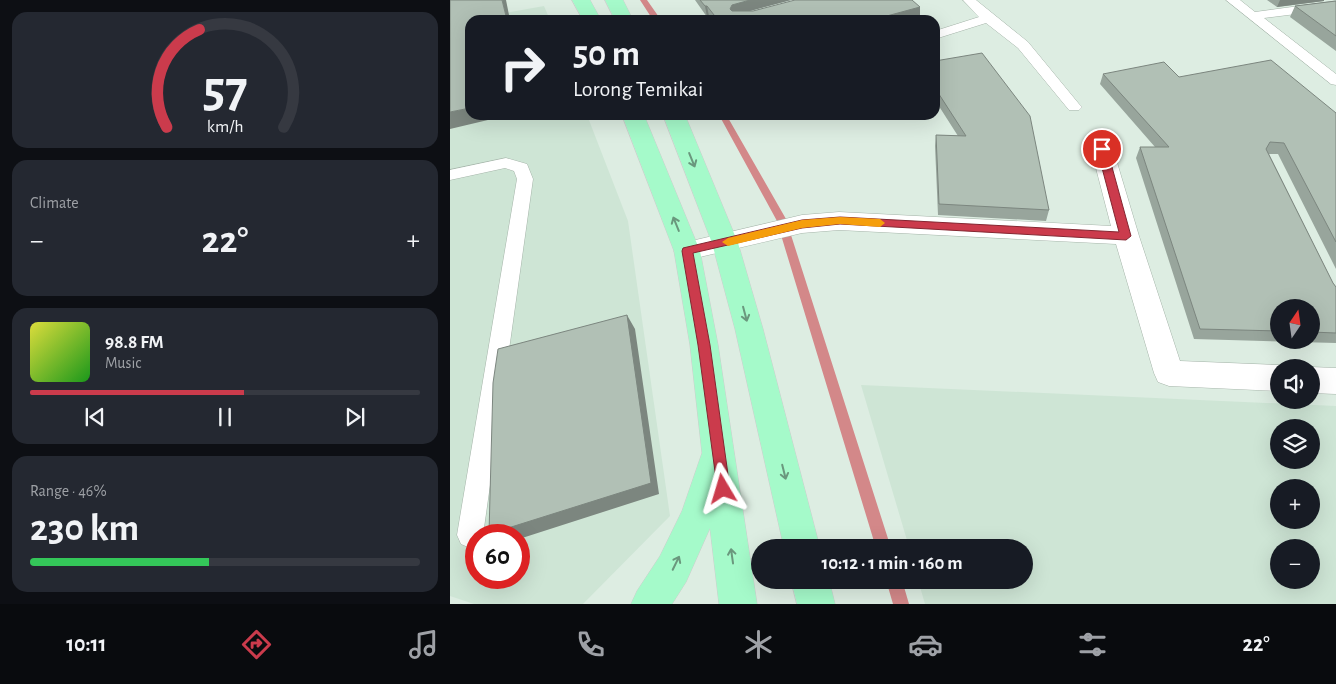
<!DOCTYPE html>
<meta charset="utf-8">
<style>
:root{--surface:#171b24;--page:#242831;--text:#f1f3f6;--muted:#9ea1a6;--line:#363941;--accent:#cb3b4c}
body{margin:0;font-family:"Alegreya Sans",sans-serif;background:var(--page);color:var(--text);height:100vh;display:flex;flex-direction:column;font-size:19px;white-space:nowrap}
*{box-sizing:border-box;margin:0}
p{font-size:16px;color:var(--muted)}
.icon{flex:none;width:28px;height:28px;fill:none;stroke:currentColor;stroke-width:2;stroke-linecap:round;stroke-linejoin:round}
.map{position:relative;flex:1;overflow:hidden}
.details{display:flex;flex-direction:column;gap:12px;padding:12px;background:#0d0f14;width:450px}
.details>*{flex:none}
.banner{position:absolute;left:15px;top:15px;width:475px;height:105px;border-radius:15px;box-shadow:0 5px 20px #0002;background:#171b24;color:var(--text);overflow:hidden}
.needle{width:32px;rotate:13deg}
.buttons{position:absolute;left:820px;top:299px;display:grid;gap:10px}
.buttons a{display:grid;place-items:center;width:50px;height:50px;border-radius:50%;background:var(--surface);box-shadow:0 5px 20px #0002;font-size:25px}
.speed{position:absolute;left:15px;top:524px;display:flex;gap:10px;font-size:25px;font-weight:700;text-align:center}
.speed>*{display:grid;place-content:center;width:65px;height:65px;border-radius:50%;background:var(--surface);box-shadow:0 5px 20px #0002;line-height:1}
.speed .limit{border:8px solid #d22;background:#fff;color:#111}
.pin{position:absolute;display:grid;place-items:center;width:42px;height:42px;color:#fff;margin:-21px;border:2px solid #fff;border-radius:50%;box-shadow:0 1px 5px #0007}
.me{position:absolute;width:55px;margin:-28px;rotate:353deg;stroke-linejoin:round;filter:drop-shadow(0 0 4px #0008)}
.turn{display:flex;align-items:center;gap:18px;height:105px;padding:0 25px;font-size:22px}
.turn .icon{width:65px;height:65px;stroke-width:2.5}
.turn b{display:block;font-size:35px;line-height:42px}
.big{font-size:38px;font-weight:700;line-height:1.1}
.details .widget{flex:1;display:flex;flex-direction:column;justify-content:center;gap:8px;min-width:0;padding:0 18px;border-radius:15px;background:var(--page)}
.details .dial{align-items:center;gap:0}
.dial svg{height:130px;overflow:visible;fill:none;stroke:var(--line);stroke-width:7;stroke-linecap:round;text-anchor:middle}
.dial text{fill:var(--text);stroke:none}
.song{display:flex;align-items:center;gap:15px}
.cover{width:60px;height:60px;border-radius:8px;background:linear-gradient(135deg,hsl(60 70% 55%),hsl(120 70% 35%))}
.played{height:5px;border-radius:2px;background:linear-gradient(90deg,var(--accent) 55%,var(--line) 55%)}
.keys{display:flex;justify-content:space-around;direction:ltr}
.heat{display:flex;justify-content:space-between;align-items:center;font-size:28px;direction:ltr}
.charge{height:8px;border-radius:4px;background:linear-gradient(90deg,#34c759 46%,var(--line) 0)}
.trip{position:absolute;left:301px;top:539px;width:282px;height:50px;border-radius:25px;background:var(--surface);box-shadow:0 5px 20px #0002;font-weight:700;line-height:50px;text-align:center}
.tab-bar{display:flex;height:80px;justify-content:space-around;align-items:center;background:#090b0e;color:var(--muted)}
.tab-bar .icon{width:35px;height:35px}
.tab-bar .active{color:var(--accent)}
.tab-bar b{font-size:22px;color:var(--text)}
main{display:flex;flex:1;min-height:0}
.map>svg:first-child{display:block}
</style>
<main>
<section class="details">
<div class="widget dial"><svg viewBox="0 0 100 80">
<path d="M14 69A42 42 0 1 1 86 69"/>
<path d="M14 69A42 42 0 0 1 34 9" stroke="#cb3b4c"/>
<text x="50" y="56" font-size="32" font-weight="700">57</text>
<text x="50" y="72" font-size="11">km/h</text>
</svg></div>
<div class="widget"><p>Climate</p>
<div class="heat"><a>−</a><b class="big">22°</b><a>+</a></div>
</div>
<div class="widget">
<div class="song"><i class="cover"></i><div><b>98.8 FM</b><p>Music</p></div></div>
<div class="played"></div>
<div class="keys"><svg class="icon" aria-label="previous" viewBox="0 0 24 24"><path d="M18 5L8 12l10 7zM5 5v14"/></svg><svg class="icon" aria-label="pause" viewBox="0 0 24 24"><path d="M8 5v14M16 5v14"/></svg><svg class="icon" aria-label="next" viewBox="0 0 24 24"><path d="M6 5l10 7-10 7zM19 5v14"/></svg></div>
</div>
<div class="widget"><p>Range · 46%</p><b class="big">230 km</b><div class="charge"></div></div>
</section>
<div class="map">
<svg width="886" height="604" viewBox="0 0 886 604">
<rect width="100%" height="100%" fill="#ddede2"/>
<path fill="#cee5d5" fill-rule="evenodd" d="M94 6 100 20H20V115H137L178 221 220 516 133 604H24L0 596V23ZM26 535H69V578H26Z
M411 385 886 406V604H475L468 580H575V548L459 547ZM829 428H861V460H829ZM829 488H861V520H829ZM829 548H861V580H829Z"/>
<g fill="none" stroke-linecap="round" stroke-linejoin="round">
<path fill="#d38889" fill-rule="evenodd" d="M190 0H197L211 20H203Z
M269 115 277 116 336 219 335 221H327Z
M336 231 341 235 441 548H426L331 235Z
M436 580H452L459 604H443Z"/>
<defs>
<path id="service" d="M513 0H526L578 42 629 104 632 107 629 110H619L568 48 536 23 485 39V31L529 17Z
M776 0H790L805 12 886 1V9L814 18 886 74V85L881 84Z
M56 158 77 164 83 179 33 535H26V545L20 548 11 544 7 535 67 179 64 171 55 168 0 180V170Z"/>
<path id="minor" d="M652 142 660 144 663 149 689 236 730 361 829 365 836 368H829V391L719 386 708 382 704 373 666 244 389 230 352 233 237 260 228 258 224 251 228 244 237 242 352 215 389 212 661 226 641 149 644 144Z
M861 367 886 368V394L861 393Z"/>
<path id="primary" d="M122 0H140L151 20H133Z
M155 0H173L183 20H165Z
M172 115H194L250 251 268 345 307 604H269L260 528 236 582 222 604H181L187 591 210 556 232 511 252 453 240 345 224 251Z
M213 115H235L288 243 313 329 370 548H334L285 329 262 243Z
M341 580H379L385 604H347Z"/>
</defs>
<use href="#service" stroke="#a5b4a9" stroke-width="1"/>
<use href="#minor" stroke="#a5b4a9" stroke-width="1"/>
<use href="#primary" stroke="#cdcecd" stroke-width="1"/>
<use href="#service" fill="#fff" fill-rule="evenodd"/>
<use href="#minor" fill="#fff" fill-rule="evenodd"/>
<use href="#primary" fill="#a5faca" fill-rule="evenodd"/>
</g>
<path fill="#98a59c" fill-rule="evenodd" d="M245 0H341L299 11 470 7V18L461 20H262L259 16 257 17Z
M817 0H874V1L827 7Z
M886 1V51L840 17 845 6Z
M485 61 599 210 596 221 488 215 485 146 486 135 508 136 485 100Z
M653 74 729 77 886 113V269L828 154H819L883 283 886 287V343L744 339 686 158 690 147H705L650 84ZM829 308H861V340H829Z"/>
<path fill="#7c867f" d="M52 0H56L60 20H57Z
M300 0H341L285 15 280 9 282 5Z
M830 0H874V1L827 7Z
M255 6H257L259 16 257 17Z
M470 7V18L461 20H422Z
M20 108V115H59L0 129V112Z
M177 315 185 329 209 494 69 539V535H40L39 534Z"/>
<path fill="#b1c0b5" stroke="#7c867f" d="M0 0H52L57 20H20V108L0 112Z
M250 0H300L282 5 280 9 282 11H303L345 0H462L470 7 422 20H268L257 6H255Z
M886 1V36L845 6Z
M532 53 580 116 599 210 489 204 486 135 516 136 485 88V61Z
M821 60 886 113V242L834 143 820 142 816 149 883 283 886 287V333L861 332V308H829V331L750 329 690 147H719L653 74 714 62 729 77Z
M177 315 201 483 39 534 43 383 48 349Z"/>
<defs><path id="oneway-shaft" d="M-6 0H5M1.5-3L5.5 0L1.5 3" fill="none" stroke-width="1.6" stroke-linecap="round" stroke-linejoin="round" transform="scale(1.25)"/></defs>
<g stroke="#6a977d">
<use href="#oneway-shaft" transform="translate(242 160) rotate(68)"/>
<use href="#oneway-shaft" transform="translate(226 224) rotate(-112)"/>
<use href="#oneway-shaft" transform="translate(295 314) rotate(75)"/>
<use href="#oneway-shaft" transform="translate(334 472) rotate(76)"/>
<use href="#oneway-shaft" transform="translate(282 556) rotate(-98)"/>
<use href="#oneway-shaft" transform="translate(226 563) rotate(-64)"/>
</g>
<path fill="#cb3b4c" stroke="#842631" d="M652 146 657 149 681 236 676 240 390 224 352 228 243 253 260 345 280 489 278 494 273 496 268 494 248 345 232 251 233 248 352 220 390 217 669 232 647 149Z"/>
<path fill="#f59e0b" d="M390 217 430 219 435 223 430 227 390 224 352 228 278 246 272 242 278 238 352 220Z"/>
</svg>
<div class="buttons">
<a><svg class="needle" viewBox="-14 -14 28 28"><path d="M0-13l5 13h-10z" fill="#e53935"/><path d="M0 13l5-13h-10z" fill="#9ea1a6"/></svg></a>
<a><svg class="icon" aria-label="sound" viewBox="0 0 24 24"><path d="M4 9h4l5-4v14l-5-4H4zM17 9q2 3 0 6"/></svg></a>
<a><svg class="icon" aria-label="layers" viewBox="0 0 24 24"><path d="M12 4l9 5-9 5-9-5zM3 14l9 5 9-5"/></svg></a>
<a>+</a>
<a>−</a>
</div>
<div class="speed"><div class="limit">60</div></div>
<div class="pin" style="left:652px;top:149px;background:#d93025"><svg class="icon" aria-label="arrive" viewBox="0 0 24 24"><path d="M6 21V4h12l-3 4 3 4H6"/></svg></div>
<svg class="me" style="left:273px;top:489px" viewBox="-20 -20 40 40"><path d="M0-17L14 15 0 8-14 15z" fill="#cb3b4c" stroke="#fff" stroke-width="4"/></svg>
<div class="trip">10:12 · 1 min · 160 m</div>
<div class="banner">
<div class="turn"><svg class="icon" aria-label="right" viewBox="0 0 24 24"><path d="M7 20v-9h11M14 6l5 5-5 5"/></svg><div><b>50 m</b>Lorong Temikai</div></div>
</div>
</div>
</main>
<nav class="tab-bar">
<b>10:11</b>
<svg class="icon active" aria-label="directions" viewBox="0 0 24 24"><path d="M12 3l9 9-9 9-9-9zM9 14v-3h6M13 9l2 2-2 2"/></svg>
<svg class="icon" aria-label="music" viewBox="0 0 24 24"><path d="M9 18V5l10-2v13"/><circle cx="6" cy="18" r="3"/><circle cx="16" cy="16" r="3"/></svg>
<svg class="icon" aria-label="phone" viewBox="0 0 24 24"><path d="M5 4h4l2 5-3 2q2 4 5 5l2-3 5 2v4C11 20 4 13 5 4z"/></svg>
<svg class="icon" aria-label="climate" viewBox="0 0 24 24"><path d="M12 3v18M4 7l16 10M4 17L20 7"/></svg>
<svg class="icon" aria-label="car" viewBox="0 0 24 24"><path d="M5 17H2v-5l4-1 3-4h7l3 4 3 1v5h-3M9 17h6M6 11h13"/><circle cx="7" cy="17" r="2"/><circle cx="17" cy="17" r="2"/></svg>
<svg class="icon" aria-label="filters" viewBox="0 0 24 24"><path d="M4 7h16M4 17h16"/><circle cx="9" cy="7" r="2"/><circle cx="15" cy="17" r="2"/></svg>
<b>22°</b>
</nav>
